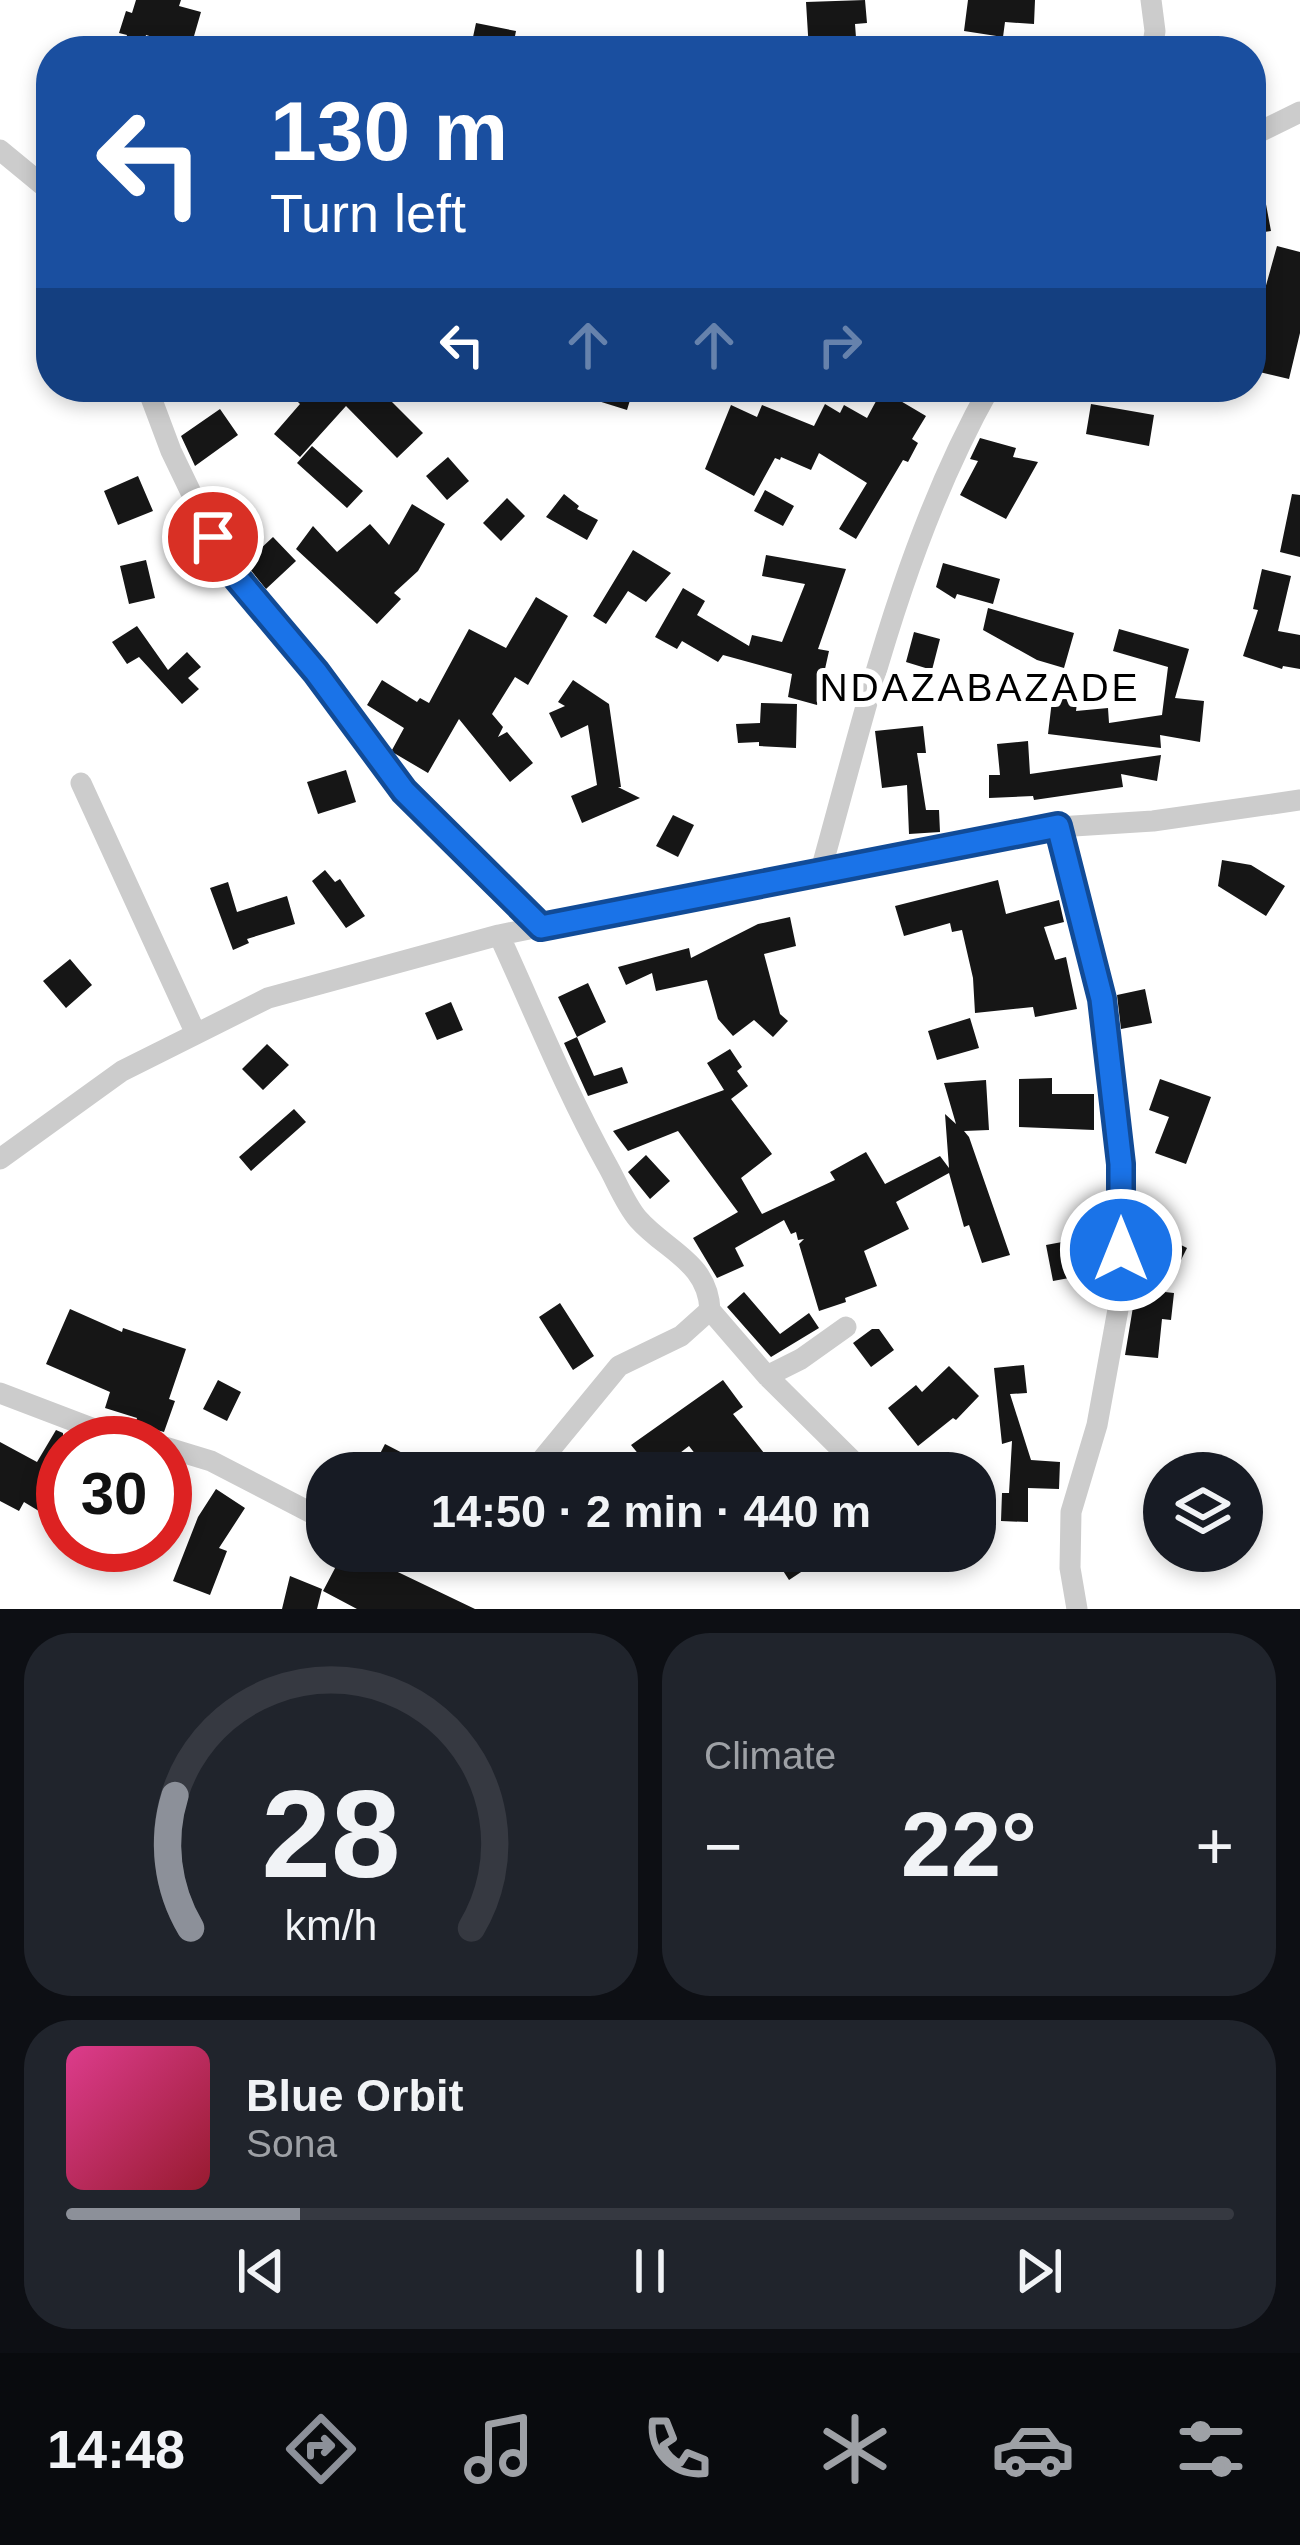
<!DOCTYPE html>
<meta charset="utf-8">
<style>
:root{--surface:#171b24;--page:#20242c;--text:#f1f3f6;--muted:#9ea1a6;--line:#363941;--accent:#8c9099}
body{margin:0;font-family:Arial,sans-serif;background:var(--page);color:var(--text);height:100vh;display:flex;flex-direction:column;font-size:45px;white-space:nowrap}
*{box-sizing:border-box;margin:0}
p{font-size:39px;color:var(--muted)}
.icon{flex:none;width:66px;height:66px;fill:none;stroke:currentColor;stroke-width:2;stroke-linecap:round;stroke-linejoin:round}
.map{position:relative;height:1609px;overflow:hidden}
.sheet{display:flex;flex-direction:column;gap:24px;padding:24px;background:#0d0f14;flex:1}
.sheet>*{flex:none}
.top-card{position:absolute;left:36px;top:36px;width:1230px;height:366px;border-radius:48px;box-shadow:0 6px 18px #0003;background:#1a4fa0;color:#fff;overflow:hidden}
.controls{position:absolute;left:1143px;top:1452px;display:grid;gap:24px}
.controls a{display:grid;place-items:center;width:120px;height:120px;border-radius:50%;background:var(--surface);box-shadow:0 6px 18px #0003;font-size:60px}
.speed{position:absolute;left:36px;top:1416px;display:flex;gap:24px;font-size:60px;font-weight:700;text-align:center}
.speed>*{display:grid;place-content:center;width:156px;height:156px;border-radius:50%;background:var(--surface);box-shadow:0 6px 18px #0003;line-height:1}
.speed .limit{border:18px solid #d22;background:#fff;color:#111}
.pin{position:absolute;display:grid;place-items:center;width:102px;height:102px;color:#fff;margin:-51px;border:6px solid #fff;border-radius:50%;box-shadow:0 3px 12px #0007}
.me{position:absolute;width:132px;margin:-66px;rotate:0deg;stroke-linejoin:round;filter:drop-shadow(0 0 9px #0008)}
.turn{display:flex;align-items:center;gap:42px;height:252px;padding:0 36px;font-size:54px}
.turn .icon{width:156px;height:156px;stroke-width:2.5}
.turn b{display:block;font-size:84px;line-height:102px}
.lanes{display:flex;align-items:center;height:114px;padding:0 36px;background:#0003;justify-content:center;gap:60px;direction:ltr}
.lanes .off{opacity:.35}
.big{font-size:90px;font-weight:800;line-height:1.1}
.sheet .card{flex:1;display:flex;flex-direction:column;justify-content:center;gap:18px;min-width:0;padding:0 42px;border-radius:48px;background:var(--page)}
.sheet .dial{align-items:center;gap:0}
.dial svg{height:312px;overflow:visible;fill:none;stroke:var(--line);stroke-width:7;stroke-linecap:round;text-anchor:middle}
.dial text{fill:var(--text);stroke:none}
.song{display:flex;align-items:center;gap:36px}
.cover{width:144px;height:144px;border-radius:18px;background:linear-gradient(135deg,hsl(330 70% 55%),hsl(350 70% 35%))}
.played{height:12px;border-radius:6px;background:linear-gradient(90deg,var(--accent) 20%,var(--line) 20%)}
.keys{display:flex;justify-content:space-around;direction:ltr}
.heat{display:flex;justify-content:space-between;align-items:center;font-size:66px;direction:ltr}
.sheet .tiles{flex:1;display:grid;gap:24px;grid-template-columns:1fr 1fr}
.card:last-child{grid-column:span 2}
.trip{position:absolute;left:306px;top:1452px;width:690px;height:120px;border-radius:48px;background:var(--surface);box-shadow:0 6px 18px #0003;font-weight:800;line-height:120px;text-align:center}
.tabs{display:flex;height:192px;justify-content:space-around;align-items:center;background:#090b0e;color:var(--muted)}
.tabs .icon{width:84px;height:84px}
.tabs .current{color:var(--accent)}
.tabs b{font-size:54px;color:var(--text)}
.map>svg:first-child{display:block}
</style>
<div class="map">
<svg width="1300" height="1609" viewBox="0 0 1300 1609">
<rect width="100%" height="100%" fill="#fff"/>
<path fill="#161616" d="M136 0H181L179 6 201 12 192 43 178 38 176 44 146 35 143 47 125 42 127 35 119 33 126 11 132 13Z
M865 0 867 23 855 24 857 51H809L806 2Z
M968 0H1035L1034 24 1005 22 1003 37 964 31Z
M476 23 516 31 512 51H470Z
M1260 172 1271 231 1251 234V173Z
M1277 246 1300 252V333L1289 379 1251 370V339Z
M306 387H377L423 433 397 458 346 406 300 457 274 434 300 404 295 399Z
M567 387H634L627 410 566 391Z
M882 390 926 416 912 439 918 443 908 462 903 460 856 539 839 529 867 483 819 453 811 470 781 457 780 460 775 458 754 496 705 469 731 405 757 417 762 405 814 426 825 404 840 413 844 405 867 418Z
M1091 404 1154 415 1149 446 1086 434Z
M220 409 238 435 195 466 181 436Z
M980 438 1016 448 1013 457 1038 462 1006 519 960 495 978 461 970 459Z
M312 446 363 491 347 508 297 463Z
M448 457 469 481 447 500 426 476Z
M138 476 153 511 118 525 104 491Z
M765 490 794 506 783 526 754 511Z
M564 494 579 506 577 509 598 520 587 540 546 517Z
M1292 494 1300 495V557L1280 552Z
M507 498 525 516 501 541 483 523Z
M412 504 445 524 418 571 394 593 401 599 377 624 296 549 313 526 337 552 370 524 389 545Z
M273 537 296 561 266 589 245 563Z
M633 550 671 573 646 602 628 591 606 624 593 616Z
M766 555 846 569 818 649 829 651 817 705 788 697 792 674 723 655 718 662 682 641 677 649 655 637 683 588 705 601 697 615 749 646 752 635 782 642 805 584 762 576Z
M146 560 155 598 129 604 120 566Z
M943 563 1000 579 993 604 957 594 955 599 936 587Z
M1262 569 1291 576 1278 631 1300 635V669L1283 666 1282 669 1243 656 1258 610 1253 609Z
M536 597 568 616 528 685 515 677 492 714 503 727 498 737 507 732 533 763 510 782 459 719 428 773 394 753 392 750 404 728 367 705 382 680 417 702 420 698 429 703 469 629 506 648Z
M988 608 1074 633 1064 668 1037 660 983 630Z
M137 626 168 670 187 652 201 667 188 678 199 689 182 704 139 657 127 664 112 642Z
M1119 629 1189 649 1175 698 1204 701 1200 742 1160 735 1161 748 1048 734 1053 692 1078 695 1076 711 1108 708 1109 723 1162 715 1168 667 1113 651Z
M914 632 940 639 932 670 906 662Z
M573 680 609 704 621 787H618L640 798 582 823 571 796 597 785 588 725 561 738 549 713 565 706 558 702Z
M761 703 797 704 796 748 759 746V742L738 743 736 724 760 723Z
M923 726 926 753H917L926 810H939L940 832 909 834 907 785 882 788 875 731Z
M1028 741 1030 774 1161 755 1157 781 1121 774 1123 787 1034 800 1033 796 989 798V775H1000L997 744Z
M346 770 356 802 318 814 307 782Z
M673 815 694 825 678 857 656 846Z
M1222 860 1251 865 1285 886 1266 916 1218 886Z
M325 870 335 882 340 879 365 916 346 928 312 881Z
M998 880 1006 914 1059 900 1064 922 1044 927 1055 960 1066 957 1077 1009 1035 1017 1033 1007 975 1013 973 978 962 930 952 932 950 923 904 936 895 906Z
M228 882 237 912 287 896 295 924 247 939 249 943 233 950 210 888Z
M790 917 796 946 764 954 780 1014 788 1021 773 1037 754 1020 733 1036 718 1019 707 980 656 991 652 973 626 985 618 967 689 948 691 958 758 924Z
M70 959 92 985 66 1008 43 981Z
M588 983 606 1022 577 1037 558 997Z
M1145 989 1152 1023 1121 1029 1117 995Z
M451 1002 463 1030 437 1040 425 1013Z
M970 1018 979 1048 937 1060 928 1031Z
M577 1037 594 1076 622 1067 628 1083 588 1096 564 1043Z
M267 1044 289 1065 263 1090 242 1069Z
M730 1049 742 1067 737 1071 748 1086 731 1099 772 1154 741 1178 762 1214 835 1180 830 1172 866 1152 885 1184 940 1156 949 1168 945 1114 956 1124 944 1083 986 1080 989 1130 964 1131 969 1137 1010 1255 982 1263 969 1225 964 1227 949 1173 896 1202 909 1229 864 1251 877 1286 845 1298 846 1302 819 1311 799 1244 804 1239 798 1240 796 1232 791 1234 784 1220 735 1248 744 1266 717 1278 693 1238 738 1212 678 1131 628 1151 613 1131 724 1090 707 1063Z
M1052 1078V1094H1094V1130L1019 1127V1079Z
M1160 1079 1211 1097 1186 1164 1155 1153 1169 1117 1149 1110Z
M294 1109 306 1122 251 1171 239 1157Z
M646 1155 670 1181 650 1199 628 1172Z
M1153 1231 1187 1248 1165 1292 1174 1293 1171 1320 1162 1319 1158 1358 1125 1355 1136 1289 1152 1259 1142 1254Z
M1089 1237 1096 1273 1053 1281 1046 1245Z
M744 1292 780 1334 809 1313 819 1328 771 1357 727 1307Z
M560 1303 594 1356 573 1370 539 1317Z
M70 1309 122 1332 123 1328 186 1349 169 1399 175 1401 164 1432 135 1424 137 1418 105 1408 110 1392 46 1364Z
M872 1329H879L894 1350 871 1367 853 1343Z
M1024 1365 1027 1393 1010 1394 1031 1460 1060 1462 1059 1489 1028 1488V1522L1001 1521 1002 1493H1009L1012 1441 1002 1444 994 1368Z
M949 1366 979 1396 956 1420 953 1418 918 1446 888 1408 916 1385 922 1392Z
M218 1380 241 1392 227 1421 203 1409Z
M723 1380 743 1407 733 1414 764 1453 739 1473H710L689 1446 654 1473 631 1445Z
M56 1430 63 1433V1513L57 1522 24 1502 19 1511 0 1501V1442L37 1462Z
M385 1444 416 1460 409 1473H370Z
M216 1489 245 1508 219 1548 227 1551 210 1595 173 1581 198 1517Z
M344 1551H354L475 1609H357L323 1591Z
M729 1551H833L789 1580 771 1552 758 1571Z
M290 1576 322 1589 317 1609H282Z"/>
<g fill="none" stroke-linecap="round" stroke-linejoin="round">
<path stroke="#ccc" stroke-width="21" d="M1151 0 1155 31 1152 51
M1251 136 1300 112
M0 150 51 192
M147 387 171 451 222 557 237 578 316 672 404 792 541 927
M81 783 196 1034
M1058 827 1102 999 1121 1164V1293L1097 1425 1071 1512 1070 1568 1077 1609
M821 870C867 705 905 538 990 387
M499 935C534 1011 565 1089 606 1163 616 1180 625 1204 638 1219 666 1251 708 1262 710 1310L681 1336 619 1366 531 1473
M0 1159 122 1071 268 998 499 935 821 870 1058 827 1153 821 1300 800
M710 1310 767 1376 865 1473
M767 1376 801 1359 846 1327
M0 1393 97 1430 150 1443
M165 1447 211 1461 327 1521"/>
</g>
<g fill="none" stroke-linecap="round" stroke-linejoin="round">
<defs>
<path id="route" d="M213 537 237 578 316 672 404 791 541 927 1058 826 1102 999 1121 1164V1250"/>
</defs>
<use href="#route" stroke="#114b97" stroke-width="30"/>
<use href="#route" stroke="#1a73e8" stroke-width="21"/>
</g>
<g text-anchor="middle" stroke-width="12" stroke-linejoin="round" paint-order="stroke">
<g font-size="39" letter-spacing="3" fill="#000" stroke="#fff">
<text x="980" y="701">NDAZABAZADE</text>
</g>
</g>
</svg>
<div class="controls">
<a><svg class="icon" aria-label="layers" viewBox="0 0 24 24"><path d="M12 4l9 5-9 5-9-5zM3 14l9 5 9-5"/></svg></a>
</div>
<div class="speed"><div class="limit">30</div></div>
<div class="pin" style="left:213px;top:537px;background:#d93025"><svg class="icon" aria-label="arrive" viewBox="0 0 24 24"><path d="M6 21V4h12l-3 4 3 4H6"/></svg></div>
<svg class="me" style="left:1121px;top:1250px" viewBox="-20 -20 40 40"><circle r="17" fill="#1a73e8" stroke="#fff" stroke-width="3"/><path d="M0-11L8 9 0 5-8 9z" fill="#fff"/></svg>
<div class="trip">14:50 · 2 min · 440 m</div>
<div class="top-card">
<div class="turn"><svg class="icon" aria-label="left" viewBox="0 0 24 24"><path d="M17 20v-9H6M10 6l-5 5 5 5"/></svg><div><b>130 m</b>Turn left</div></div>
<div class="lanes"><svg class="icon" aria-label="left" viewBox="0 0 24 24"><path d="M17 20v-9H6M10 6l-5 5 5 5"/></svg><svg class="icon off" aria-label="ahead" viewBox="0 0 24 24"><path d="M12 20V5M6 11l6-6 6 6"/></svg><svg class="icon off" aria-label="ahead" viewBox="0 0 24 24"><path d="M12 20V5M6 11l6-6 6 6"/></svg><svg class="icon off" aria-label="right" viewBox="0 0 24 24"><path d="M7 20v-9h11M14 6l5 5-5 5"/></svg></div>
</div>
</div>
<section class="sheet">
<div class="tiles">
<div class="card dial"><svg viewBox="0 0 100 80">
<path d="M14 69A42 42 0 1 1 86 69"/>
<path d="M14 69A42 42 0 0 1 10 35" stroke="#8c9099"/>
<text x="50" y="56" font-size="32" font-weight="700">28</text>
<text x="50" y="72" font-size="11">km/h</text>
</svg></div>
<div class="card"><p>Climate</p>
<div class="heat"><a>−</a><b class="big">22°</b><a>+</a></div>
</div>
<div class="card">
<div class="song"><i class="cover"></i><div><b>Blue Orbit</b><p>Sona</p></div></div>
<div class="played"></div>
<div class="keys"><svg class="icon" aria-label="previous" viewBox="0 0 24 24"><path d="M18 5L8 12l10 7zM5 5v14"/></svg><svg class="icon" aria-label="pause" viewBox="0 0 24 24"><path d="M8 5v14M16 5v14"/></svg><svg class="icon" aria-label="next" viewBox="0 0 24 24"><path d="M6 5l10 7-10 7zM19 5v14"/></svg></div>
</div>
</div>
</section>
<nav class="tabs">
<b>14:48</b>
<svg class="icon current" aria-label="directions" viewBox="0 0 24 24"><path d="M12 3l9 9-9 9-9-9zM9 14v-3h6M13 9l2 2-2 2"/></svg>
<svg class="icon" aria-label="music" viewBox="0 0 24 24"><path d="M9 18V5l10-2v13"/><circle cx="6" cy="18" r="3"/><circle cx="16" cy="16" r="3"/></svg>
<svg class="icon" aria-label="phone" viewBox="0 0 24 24"><path d="M5 4h4l2 5-3 2q2 4 5 5l2-3 5 2v4C11 20 4 13 5 4z"/></svg>
<svg class="icon" aria-label="climate" viewBox="0 0 24 24"><path d="M12 3v18M4 7l16 10M4 17L20 7"/></svg>
<svg class="icon" aria-label="car" viewBox="0 0 24 24"><path d="M5 17H2v-5l4-1 3-4h7l3 4 3 1v5h-3M9 17h6M6 11h13"/><circle cx="7" cy="17" r="2"/><circle cx="17" cy="17" r="2"/></svg>
<svg class="icon" aria-label="filters" viewBox="0 0 24 24"><path d="M4 7h16M4 17h16"/><circle cx="9" cy="7" r="2"/><circle cx="15" cy="17" r="2"/></svg>
</nav>
